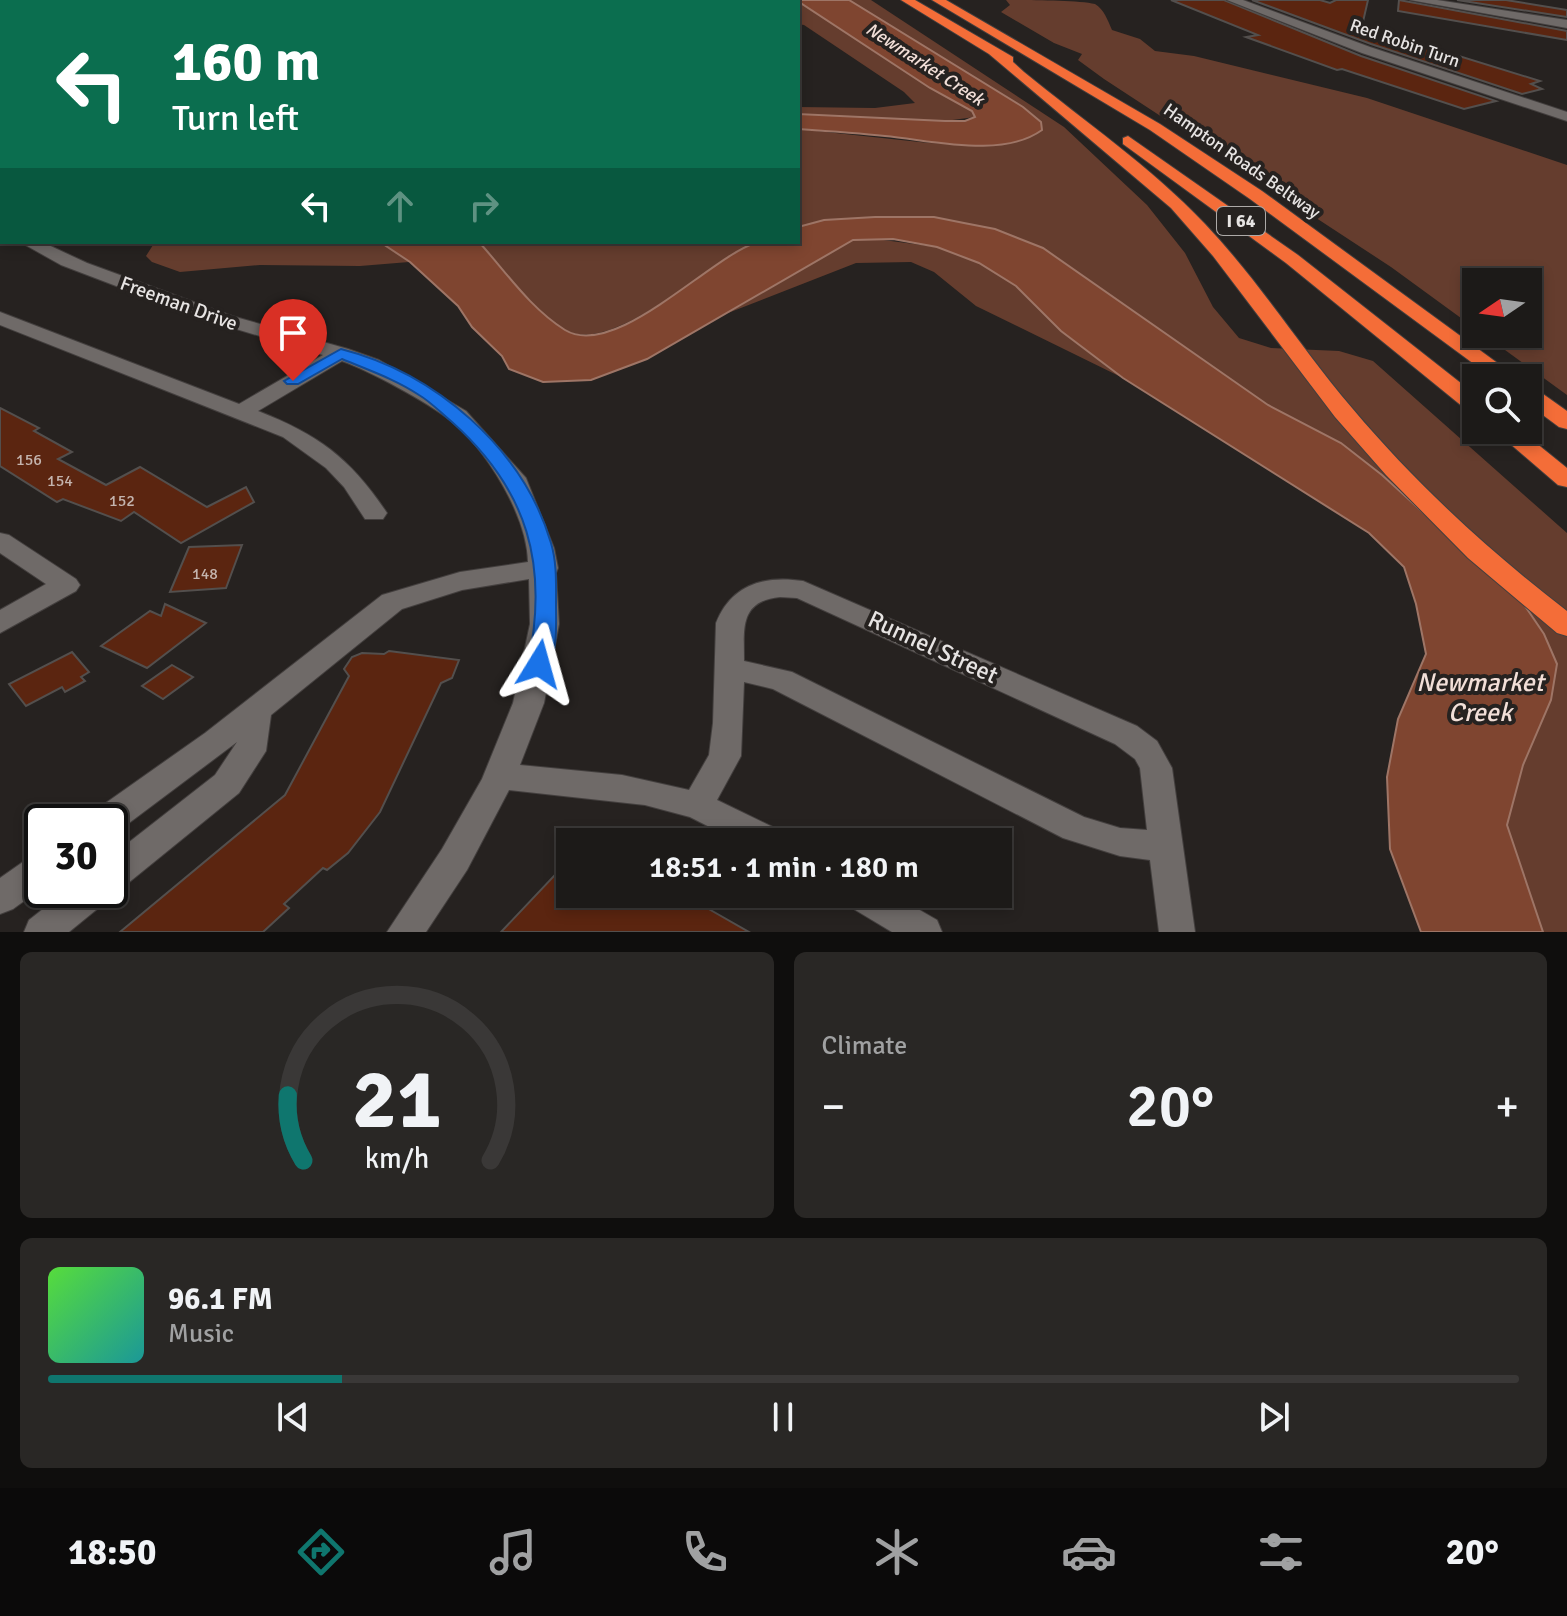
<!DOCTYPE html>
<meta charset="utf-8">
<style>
:root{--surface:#1c1a18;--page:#292725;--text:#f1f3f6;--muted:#a0a1a2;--line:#3a3837;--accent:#0f766e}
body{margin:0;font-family:Signika,sans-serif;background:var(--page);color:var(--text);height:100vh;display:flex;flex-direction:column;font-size:30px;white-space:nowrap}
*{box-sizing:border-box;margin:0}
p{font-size:26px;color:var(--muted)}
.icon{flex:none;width:44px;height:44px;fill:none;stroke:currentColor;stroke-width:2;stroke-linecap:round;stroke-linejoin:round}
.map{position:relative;height:932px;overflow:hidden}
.drawer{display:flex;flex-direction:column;gap:20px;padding:20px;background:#0f0e0d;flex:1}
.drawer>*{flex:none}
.hud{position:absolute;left:0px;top:0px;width:800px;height:244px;box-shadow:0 4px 12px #0003,0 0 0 2px var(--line);background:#0b6e4f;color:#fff;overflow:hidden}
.needle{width:52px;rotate:257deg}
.fabs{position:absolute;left:1462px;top:268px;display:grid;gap:16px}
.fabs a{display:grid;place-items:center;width:80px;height:80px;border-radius:0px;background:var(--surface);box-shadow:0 4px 12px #0003,0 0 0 2px var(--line);font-size:40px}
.speed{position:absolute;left:24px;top:804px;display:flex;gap:16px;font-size:40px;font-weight:700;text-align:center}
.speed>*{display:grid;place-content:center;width:104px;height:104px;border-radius:50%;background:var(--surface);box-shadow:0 4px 12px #0003,0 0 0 2px var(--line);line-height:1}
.speed .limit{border:4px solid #111;border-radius:12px;background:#fff;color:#111}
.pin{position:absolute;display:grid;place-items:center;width:68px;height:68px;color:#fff;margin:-82px -34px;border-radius:50% 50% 50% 0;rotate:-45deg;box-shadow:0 0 8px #0007}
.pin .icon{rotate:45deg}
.me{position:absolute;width:88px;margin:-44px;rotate:8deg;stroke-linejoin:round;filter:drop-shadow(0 0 6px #0008)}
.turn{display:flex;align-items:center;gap:28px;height:168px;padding:0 40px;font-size:36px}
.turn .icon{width:104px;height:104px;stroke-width:2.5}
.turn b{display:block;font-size:56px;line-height:68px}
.lanes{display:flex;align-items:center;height:76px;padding:0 40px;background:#0003;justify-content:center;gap:40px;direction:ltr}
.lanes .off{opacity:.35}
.big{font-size:60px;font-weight:600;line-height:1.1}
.drawer .widget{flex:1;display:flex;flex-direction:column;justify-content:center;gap:12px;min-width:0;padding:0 28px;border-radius:12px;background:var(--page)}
.drawer .dial{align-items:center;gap:0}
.dial svg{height:208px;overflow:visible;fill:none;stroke:var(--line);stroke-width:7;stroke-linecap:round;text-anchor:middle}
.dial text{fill:var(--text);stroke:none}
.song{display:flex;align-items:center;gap:24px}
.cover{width:96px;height:96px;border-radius:12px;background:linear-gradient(135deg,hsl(110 70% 55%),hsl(180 70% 35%))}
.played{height:8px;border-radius:4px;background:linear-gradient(90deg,var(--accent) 20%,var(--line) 20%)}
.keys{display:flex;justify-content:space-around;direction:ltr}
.heat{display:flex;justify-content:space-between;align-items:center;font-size:44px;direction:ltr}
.drawer .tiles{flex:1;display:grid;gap:20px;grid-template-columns:1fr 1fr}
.widget:last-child{grid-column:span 2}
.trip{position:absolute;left:556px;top:828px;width:456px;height:80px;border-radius:0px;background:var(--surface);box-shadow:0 4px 12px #0003,0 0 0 2px var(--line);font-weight:600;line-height:80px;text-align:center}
.tab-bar{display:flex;height:128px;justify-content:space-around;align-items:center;background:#0b0a0a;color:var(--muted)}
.tab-bar .icon{width:56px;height:56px}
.tab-bar .on{color:var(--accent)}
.tab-bar b{font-size:36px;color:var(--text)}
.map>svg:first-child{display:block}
</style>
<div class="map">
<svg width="1567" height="932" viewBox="0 0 1567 932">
<rect width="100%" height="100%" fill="#262220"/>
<path fill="#653d2e" d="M529 0H796L930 88 973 111 975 117 945 121 798 114V107L875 108 915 103 904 92 804 25 798 24V2Z
M849 0H871L1064 127 1147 205 1185 253 1213 307 1239 338 1271 348 1339 351 1373 361 1567 533V932H1543L1507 825 1523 765 1433 519 1341 443 1268 405 1043 248 995 229 934 217 824 220 798 227V129L929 143 995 145 1017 142 1041 122 1023 107Z
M1006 0C1027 0 1078 0 1095 4 1104 9 1108 21 1112 30L1140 39 1155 51 1194 56 1367 98 1567 165V395L1483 334H1528V282H1476V329L1391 267 1104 79 1078 60 1082 54 1054 43 1001 12 1010 5Z
M868 238 937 247 979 263 1016 286 1061 331 1123 378 976 306 934 272 911 262 856 263 728 313 853 240Z
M163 242H380L409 262 360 266 260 265 180 272 152 262 146 256 153 245Z
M479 242H758C711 261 618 351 570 332 536 319 503 269 479 242Z"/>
<path fill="#7f4530" stroke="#9e7566" stroke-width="2" d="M796 0H849L1023 107 1041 122 1042 130C1002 159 931 140 885 136 856 133 827 131 798 129V114L945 121H965L975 117 972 111 930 88Z
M875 217H934L964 223 995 229 1043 248 1268 405 1341 443 1382 475 1523 603 1544 634 1557 664 1551 700 1523 765 1507 825 1543 932H1421L1390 849 1387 777 1398 719 1426 654 1416 604 1404 567 1369 533 1123 378 1061 331 1016 286 979 263 937 247 893 239 853 240 647 359 591 380 543 382 509 369 502 356 472 327 458 306 410 262 380 242H479C506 272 530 308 565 330 615 360 708 259 755 243 768 239 785 242 798 242V227L824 220Z"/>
<path fill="#5b2510" stroke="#534f4d" stroke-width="2" d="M1171 0H1224L1361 56 1496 101 1464 109 1342 69 1337 70 1246 37 1258 35Z
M1252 0H1320L1330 3 1336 0H1368L1362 26 1540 81 1531 84 1542 89 1522 94 1371 44Z
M1399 0 1567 31V40L1398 11Z
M1457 0H1506L1567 10V17Z
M0 408 39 428 34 431 72 452 58 459 106 485 140 467 207 507 246 487 254 502 181 543 134 512 121 521 63 499 57 502 0 466Z
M242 545 226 588 170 592 189 547Z
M165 604 206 623 147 668 101 646 150 611 161 616Z
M389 651 459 660 452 678 441 683 380 812 348 853 327 870 323 868 284 904 289 908 263 932H120L285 795 349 676 344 669 352 657 362 653 384 654Z
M72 652 89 672 81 677 85 681 65 692 62 687 26 706 9 684Z
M172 665 193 677 163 699 142 686Z
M570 859V894H693L707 902V908L749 932H501Z"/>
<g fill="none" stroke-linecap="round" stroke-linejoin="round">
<path stroke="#433f3d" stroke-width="13" stroke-dasharray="13 6" stroke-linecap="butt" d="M242 2 247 0"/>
<defs>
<path id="minor" d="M15 0H31L13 2Z
M59 0H74L57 2Z
M122 0H137L120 2Z
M217 0H232L215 2Z
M417 0H431L415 2Z
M1227 0H1243L1370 47 1567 112V121L1362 53Z
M1410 0H1437L1567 20V28Z
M0 221H2V232H0Z
M20 242H42L87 263 232 316 348 349 379 360 466 411 526 478 554 548 558 568 556 573 559 624 544 703 520 765 622 775 689 790 709 755 713 723 716 623C731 585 764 575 803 581L1137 726 1157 741 1172 768 1195 932H1159L1150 860 1120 856 1063 838 773 689 744 682 741 756 717 800 783 832 788 842H739L690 817 645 805 509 790 467 870 426 932H387L442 849 482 779 513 703 530 624 529 579 462 590 402 609 271 715 266 751 239 793 122 888 111 892 107 901 69 932H24L29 920 67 890H110V857L215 775 237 742 117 832 110 834V822H88L93 812 205 733 382 595 460 572 528 562C527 515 486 449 450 420 427 402 370 371 342 361L258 411C319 435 350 458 387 513L383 519H365L344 487 326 468 283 437 0 325V312L239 404 323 355 203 319 61 265ZM780 597 797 598 1115 744 1135 759 1140 768 1147 830 1120 828 1084 817 792 672 744 661C744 629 739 601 780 597Z
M0 533 9 535 76 579 80 585 76 591 0 633V610L46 584 0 553Z
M42 853V888L13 909 0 914V878L30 857Z
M842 894H892L937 920 942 932H892L847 905Z"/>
<path id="highway" d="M901 0H915L1013 57V62L1024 72C1085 122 1150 166 1205 224 1259 281 1301 348 1352 408 1416 484 1489 551 1567 611V636L1557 633 1468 558 1386 475 1335 417 1213 256 1171 208 989 54Z
M932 0H946L1160 124 1262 191 1518 378H1493L1250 199 1150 130Z
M1128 136 1298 255 1476 395V413L1468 411 1286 263 1123 144V138Z
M1528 387 1536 389 1567 411V429L1559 427 1528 404Z
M1494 430H1520L1567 468V487L1558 485Z"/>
</defs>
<use href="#minor" stroke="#433f3e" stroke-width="2"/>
<use href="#highway" stroke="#433f3e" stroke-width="2"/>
<use href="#minor" fill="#6f6a68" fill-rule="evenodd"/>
<use href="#highway" fill="#f46d38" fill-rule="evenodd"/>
</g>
<path fill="#1a73e8" stroke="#114b97" stroke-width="2" d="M341 349C435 373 523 448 551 543 557 563 556 584 556 604 556 625 558 651 547 669H531L528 664C549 565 528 490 452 422 441 413 431 402 419 395 395 379 368 370 342 359L298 384H287L284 381Z"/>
<g text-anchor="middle" stroke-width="8" stroke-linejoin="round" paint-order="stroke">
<g font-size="16" fill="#c4b4ae">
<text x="29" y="465">156</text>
<text x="60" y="486">154</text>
<text x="122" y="506">152</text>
<text x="205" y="579">148</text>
</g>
<g font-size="18" fill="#e7e4e3" stroke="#262220">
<text transform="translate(1405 43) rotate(19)" y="6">Red Robin Turn</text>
<text transform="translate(1242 161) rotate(35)" y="6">Hampton Roads Beltway</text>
</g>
<g font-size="18" font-style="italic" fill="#f2dfd8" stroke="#262220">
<text transform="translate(925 64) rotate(33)" y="6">Newmarket Creek</text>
</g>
<rect fill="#262220" stroke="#adaaa8" stroke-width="2" x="1217" y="207" width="48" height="28" rx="6"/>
<g font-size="18" font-weight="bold" fill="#e7e4e3">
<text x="1241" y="227">I 64</text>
</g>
<g font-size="20" fill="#e7e4e3" stroke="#262220">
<text transform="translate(179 303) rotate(20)" y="7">Freeman Drive</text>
</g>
<g font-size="24" fill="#e7e4e3" stroke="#262220">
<text transform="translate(933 647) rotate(25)" y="8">Runnel Street</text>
</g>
<g font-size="26" font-style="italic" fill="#f2dfd8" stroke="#262220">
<text x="1480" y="691">Newmarket<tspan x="1480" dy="30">Creek</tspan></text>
</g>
</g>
</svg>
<div class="fabs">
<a><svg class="needle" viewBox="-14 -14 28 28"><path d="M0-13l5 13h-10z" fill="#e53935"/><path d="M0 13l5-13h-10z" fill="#a0a1a2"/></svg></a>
<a><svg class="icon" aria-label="search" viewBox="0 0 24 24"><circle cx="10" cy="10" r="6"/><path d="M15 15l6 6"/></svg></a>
</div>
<div class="speed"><div class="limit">30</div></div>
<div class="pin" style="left:293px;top:381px;background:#d93025"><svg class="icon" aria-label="arrive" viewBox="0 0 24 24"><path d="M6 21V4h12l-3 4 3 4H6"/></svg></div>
<svg class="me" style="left:539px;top:664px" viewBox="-20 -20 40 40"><path d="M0-17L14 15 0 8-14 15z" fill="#1a73e8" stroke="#fff" stroke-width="4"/></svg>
<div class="trip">18:51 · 1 min · 180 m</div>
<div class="hud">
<div class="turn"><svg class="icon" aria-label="left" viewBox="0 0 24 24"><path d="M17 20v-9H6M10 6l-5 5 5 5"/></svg><div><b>160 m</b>Turn left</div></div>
<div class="lanes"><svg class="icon" aria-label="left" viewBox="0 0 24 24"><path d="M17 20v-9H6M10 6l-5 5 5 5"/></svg><svg class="icon off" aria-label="ahead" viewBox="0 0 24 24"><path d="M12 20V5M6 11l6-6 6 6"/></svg><svg class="icon off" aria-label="right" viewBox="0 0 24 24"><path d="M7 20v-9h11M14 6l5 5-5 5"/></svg></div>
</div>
</div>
<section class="drawer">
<div class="tiles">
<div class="widget dial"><svg viewBox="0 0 100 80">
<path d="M14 69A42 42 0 1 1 86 69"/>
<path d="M14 69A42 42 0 0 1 8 44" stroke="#0f766e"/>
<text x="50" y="56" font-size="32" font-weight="700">21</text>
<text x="50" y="72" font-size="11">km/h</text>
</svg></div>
<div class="widget"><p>Climate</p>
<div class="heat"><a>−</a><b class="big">20°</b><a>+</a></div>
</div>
<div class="widget">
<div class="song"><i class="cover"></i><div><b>96.1 FM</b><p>Music</p></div></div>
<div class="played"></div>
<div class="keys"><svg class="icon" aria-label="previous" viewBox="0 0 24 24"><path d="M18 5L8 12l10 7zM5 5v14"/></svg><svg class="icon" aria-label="pause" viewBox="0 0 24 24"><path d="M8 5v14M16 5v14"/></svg><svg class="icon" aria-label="next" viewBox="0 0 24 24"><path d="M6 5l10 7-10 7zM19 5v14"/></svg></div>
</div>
</div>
</section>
<nav class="tab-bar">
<b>18:50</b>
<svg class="icon on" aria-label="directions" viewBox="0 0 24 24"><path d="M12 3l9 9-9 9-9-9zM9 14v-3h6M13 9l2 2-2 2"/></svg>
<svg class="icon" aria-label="music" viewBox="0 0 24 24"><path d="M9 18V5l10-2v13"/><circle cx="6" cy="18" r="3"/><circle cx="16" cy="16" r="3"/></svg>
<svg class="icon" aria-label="phone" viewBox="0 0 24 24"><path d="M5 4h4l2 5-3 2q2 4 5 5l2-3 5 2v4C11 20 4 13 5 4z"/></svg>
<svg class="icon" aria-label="climate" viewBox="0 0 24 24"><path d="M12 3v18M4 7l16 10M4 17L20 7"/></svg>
<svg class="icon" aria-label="car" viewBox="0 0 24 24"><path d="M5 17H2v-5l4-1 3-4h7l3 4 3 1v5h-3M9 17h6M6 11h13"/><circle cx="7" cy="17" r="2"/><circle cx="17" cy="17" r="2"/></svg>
<svg class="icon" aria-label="filters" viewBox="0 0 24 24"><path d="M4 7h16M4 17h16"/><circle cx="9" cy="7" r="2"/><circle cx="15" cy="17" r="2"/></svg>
<b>20°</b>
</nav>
